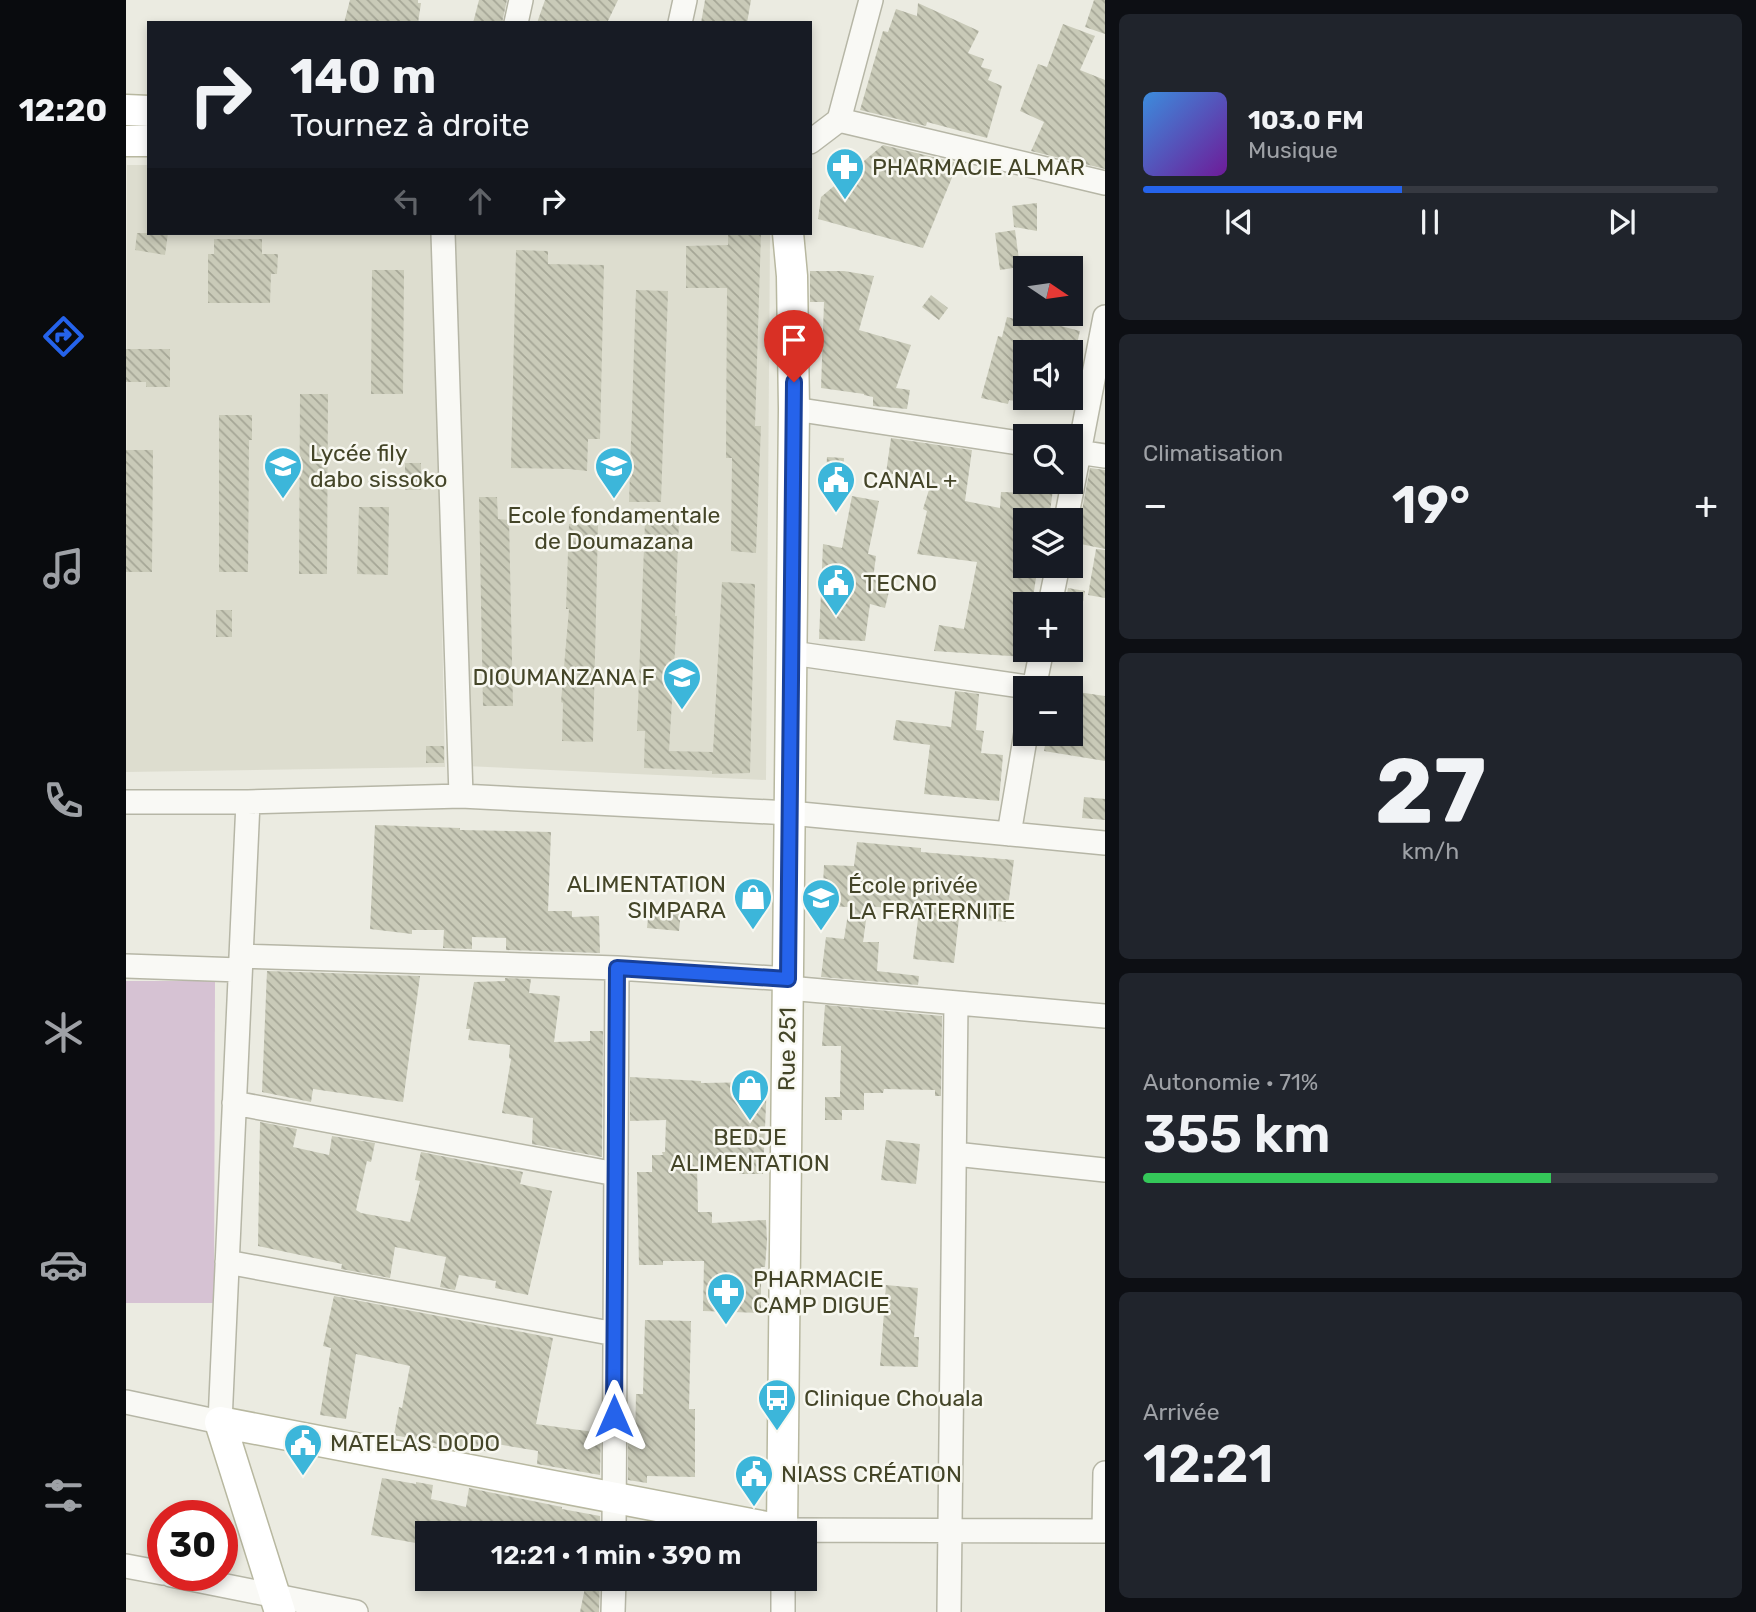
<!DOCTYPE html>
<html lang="fr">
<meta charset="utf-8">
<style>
:root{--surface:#171b24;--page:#20242c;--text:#f1f3f6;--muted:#9ea1a6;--line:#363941;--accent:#2563eb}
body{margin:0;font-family:Rubik,sans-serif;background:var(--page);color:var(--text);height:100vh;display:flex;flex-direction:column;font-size:26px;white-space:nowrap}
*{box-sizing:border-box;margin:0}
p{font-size:23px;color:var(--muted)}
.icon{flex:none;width:38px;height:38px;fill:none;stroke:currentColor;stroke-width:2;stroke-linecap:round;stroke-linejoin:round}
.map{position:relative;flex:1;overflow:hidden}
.side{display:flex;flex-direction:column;gap:14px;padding:14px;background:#0d0f14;width:651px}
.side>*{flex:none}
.top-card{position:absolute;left:21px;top:21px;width:665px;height:214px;border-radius:0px;box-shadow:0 4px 10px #0003;background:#171b24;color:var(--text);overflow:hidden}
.needle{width:46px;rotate:103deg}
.fabs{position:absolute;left:887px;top:256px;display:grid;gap:14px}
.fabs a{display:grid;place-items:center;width:70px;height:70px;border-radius:0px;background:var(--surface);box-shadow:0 4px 10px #0003;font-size:35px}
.speed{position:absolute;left:21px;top:1500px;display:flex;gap:14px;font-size:35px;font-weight:700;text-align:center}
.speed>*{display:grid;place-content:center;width:91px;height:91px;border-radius:50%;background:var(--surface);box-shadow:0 4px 10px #0003;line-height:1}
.speed .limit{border:10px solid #d22;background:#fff;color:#111}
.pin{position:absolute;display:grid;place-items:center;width:60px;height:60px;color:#fff;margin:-72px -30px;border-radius:50% 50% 50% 0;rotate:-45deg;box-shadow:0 0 7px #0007}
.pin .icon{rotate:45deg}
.me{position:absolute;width:77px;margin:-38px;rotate:0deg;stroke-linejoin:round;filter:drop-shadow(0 0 5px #0008)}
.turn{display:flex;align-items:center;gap:24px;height:147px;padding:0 28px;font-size:32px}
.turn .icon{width:91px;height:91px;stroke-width:2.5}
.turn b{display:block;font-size:49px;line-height:60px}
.lanes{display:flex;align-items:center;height:66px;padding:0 28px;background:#0003;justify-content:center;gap:35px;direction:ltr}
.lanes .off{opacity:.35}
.big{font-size:52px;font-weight:600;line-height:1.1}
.side .tile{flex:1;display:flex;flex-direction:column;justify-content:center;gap:10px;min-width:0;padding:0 24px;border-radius:10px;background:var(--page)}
.side .dial{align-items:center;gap:0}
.dial b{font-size:91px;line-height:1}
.song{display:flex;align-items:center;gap:21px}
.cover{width:84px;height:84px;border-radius:10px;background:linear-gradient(135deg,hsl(210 70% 55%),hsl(280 70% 35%))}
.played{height:7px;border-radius:4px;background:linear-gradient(90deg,var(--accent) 45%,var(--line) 45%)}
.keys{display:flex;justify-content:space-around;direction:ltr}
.heat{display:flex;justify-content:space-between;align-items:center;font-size:38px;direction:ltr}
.charge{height:10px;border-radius:5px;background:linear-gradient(90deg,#34c759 71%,var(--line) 0)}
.trip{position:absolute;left:289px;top:1521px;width:402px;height:70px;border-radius:0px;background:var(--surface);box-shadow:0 4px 10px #0003;font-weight:600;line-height:70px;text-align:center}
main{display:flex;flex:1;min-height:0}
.menu{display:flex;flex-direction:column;width:126px;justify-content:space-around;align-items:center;background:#090b0e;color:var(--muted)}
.menu .icon{width:49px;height:49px}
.menu .selected{color:var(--accent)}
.menu b{font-size:32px;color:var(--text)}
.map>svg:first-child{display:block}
</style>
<main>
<nav class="menu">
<b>12:20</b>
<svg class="icon selected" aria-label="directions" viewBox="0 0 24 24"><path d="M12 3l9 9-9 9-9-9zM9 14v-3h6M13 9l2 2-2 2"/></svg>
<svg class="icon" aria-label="music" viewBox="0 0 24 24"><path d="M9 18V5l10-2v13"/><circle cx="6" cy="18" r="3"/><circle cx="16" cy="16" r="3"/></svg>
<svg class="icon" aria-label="phone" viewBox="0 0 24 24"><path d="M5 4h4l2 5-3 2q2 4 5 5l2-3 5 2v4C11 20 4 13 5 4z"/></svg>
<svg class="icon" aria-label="climate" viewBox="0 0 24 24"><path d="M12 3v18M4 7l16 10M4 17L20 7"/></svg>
<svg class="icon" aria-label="car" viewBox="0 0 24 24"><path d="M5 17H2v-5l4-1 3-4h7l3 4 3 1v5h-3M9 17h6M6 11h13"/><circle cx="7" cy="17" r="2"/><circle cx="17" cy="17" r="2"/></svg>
<svg class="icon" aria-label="filters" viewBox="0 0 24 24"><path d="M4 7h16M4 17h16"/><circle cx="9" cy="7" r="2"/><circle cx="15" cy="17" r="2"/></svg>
</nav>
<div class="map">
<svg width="979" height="1612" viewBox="0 0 979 1612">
<defs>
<pattern id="building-back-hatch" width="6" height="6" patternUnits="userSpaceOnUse" patternTransform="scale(1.75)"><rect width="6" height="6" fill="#c9cab8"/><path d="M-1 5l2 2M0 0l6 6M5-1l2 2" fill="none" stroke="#a5a696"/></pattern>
</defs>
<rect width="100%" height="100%" fill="#ebebe1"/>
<path fill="#ddddcf" d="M1 165H23V233H308L319 767 0 772Z
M327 233 644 234 640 780 339 766Z"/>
<path fill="#d6c2d3" d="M0 981H89L88 1303H0Z"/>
<path fill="url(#building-back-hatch)" d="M224 0H292V3H295L292 23H218Z
M353 0H381L376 23H347Z
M419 0H492L481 23H411Z
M579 0H625L621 23H575Z
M968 0H979V34L959 27Z
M792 3 853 31 842 53 858 59 855 67 866 70 862 80 876 86 861 138 801 122 800 126 734 110 757 31 762 32 770 9 791 16Z
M937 24 969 36 954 70 979 80V169L905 151 918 122 894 111 912 64 921 67Z
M757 145 832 163 797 248 692 219 695 197Z
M911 203V231L888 227 886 206Z
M889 230 894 267 874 270 869 233Z
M11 233H42L39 255 9 250Z
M602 233H635L629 426H635L630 553 605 551 606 458H600L601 288H560V246L602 245Z
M88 239H136V254H152L151 274H145L144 303H82V254H88Z
M390 250 422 251V264L478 265 474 439H462L461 471 443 469 385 468Z
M246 270H278L277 394H245Z
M684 271H718L748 276 733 330 785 345 770 388 784 390 781 409 747 406V397L738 395V394L695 388 698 302H684Z
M510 290 542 291 535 502H503Z
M805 295 822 308 813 320 796 307Z
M901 314 924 319 923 323 954 331 949 352H900V403L883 400 882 404 855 398 872 336 876 337 881 317 899 322Z
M0 349H44V387H20V382H0Z
M174 394H202L201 574H173Z
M93 415H126V440H123L122 572H93Z
M765 438 846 450 839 501 874 508 875 492 905 493 906 481H928L923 520H900V565H912L906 604H900V657L808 651 813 625 838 629 851 562 791 554 801 511 797 509 806 480 760 473Z
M0 450H27L26 572H0Z
M701 457 718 458 716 490 699 489Z
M279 463H295V490H279Z
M964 468 979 470V549L945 542V533L951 529 954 521Z
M726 496 753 501 742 554 750 556 747 579 765 583 759 608 744 604 739 641 693 639 697 544 716 548Z
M353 497H371L372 519 383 520 387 706H357Z
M233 507H263L262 575 231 574Z
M519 521 553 522 549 616H551L543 751 587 752 596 582 629 584 624 773 586 774V771L518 768 519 731H511Z
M443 524 472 525 467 742 436 741 437 703 435 702 443 609H440Z
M970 549 979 550V598L962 595Z
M942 588 959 591 956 607 939 604Z
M90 610H106V637H90Z
M829 691 853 694 850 730 858 731 855 753 877 755 873 801 798 794 804 745 767 740 770 720 825 727Z
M945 691 979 696V761L918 751 921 733H945Z
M300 746H318V763H300Z
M958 797 979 799V820L956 818Z
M249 825 334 828V830L425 832 422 911H446V917L473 916 474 953 380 950V938L346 937V949L317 948 318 930H286V934L244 929Z
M731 842 795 848V852L888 860 880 922 833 918 828 963 787 959 793 911 742 906 737 942H753L751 971 793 976 792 985 695 977 700 937 718 939 723 907 696 906 698 865 728 866Z
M523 908 555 911 553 931 521 928Z
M141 971 294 976 277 1102 187 1089 185 1102 136 1092Z
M379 978 405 979 403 993 434 996 428 1042 464 1041V1031H477L476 1157 406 1144 407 1118 376 1113 385 1059 383 1058 384 1045 342 1040 344 1029H340L348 982 379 981Z
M699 1005 816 1016 815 1096H809V1090L758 1089 757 1093H738V1110H716V1120H699V1097H714L715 1046H696Z
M504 1077 575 1081V1083L641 1082 637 1174H613V1167H571L572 1212H586V1223L640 1220 641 1241 639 1267H635V1313L577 1311 578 1261H537V1265H513L511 1172H526V1155H537L536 1152H539L540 1120 504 1121Z
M134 1122 171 1129 167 1147 203 1155 206 1136 249 1143 245 1162 241 1161 230 1210 235 1213 284 1222 294 1181 289 1180 295 1152 397 1172 394 1184 426 1191 402 1295 369 1288 370 1281 333 1275 329 1290 314 1287 320 1257 269 1247 264 1278 215 1269 216 1264 132 1246Z
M760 1140 794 1144 790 1184 755 1180Z
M760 1285 792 1288 788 1337H793L792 1367 754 1366Z
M208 1296 427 1338 410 1424 475 1433 474 1475 411 1464 412 1451 371 1444 369 1453 343 1448 342 1450 268 1435 273 1407 276 1408 284 1366 230 1354 220 1419 194 1415 205 1348 197 1346Z
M519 1320 565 1321 563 1409H569V1477L521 1476V1483L502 1480V1439L509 1440 510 1394H517Z
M256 1478 290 1484V1482L307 1485 305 1499 340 1507 343 1488 436 1507V1509L474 1516V1533L442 1527 440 1533H301V1545L245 1535Z
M461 1578H474L473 1612H454Z"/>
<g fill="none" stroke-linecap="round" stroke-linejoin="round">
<defs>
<path id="minor" d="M390 23 395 0
M554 23 559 0
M713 120 979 183
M684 142 713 120 745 0
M317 233 335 796
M668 409 900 444
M945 451 979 456
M940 520 979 317
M924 604 932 565
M666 653 908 688 916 649
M0 802H122L335 796 664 813 979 843
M883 834 900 733
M115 956 491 968 662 979
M0 966 114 970
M662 988 979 1016
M108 1103 490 1174
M829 1154 979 1170
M101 1262 489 1334
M0 1402 94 1422 122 802
M978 1531 979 1473
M488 1533 491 968
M656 1533V1530L979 1531
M0 1566 37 1573
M45 1575 230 1612
M657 1578V1612
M487 1612 488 1578
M823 1612 830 1003"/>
<path id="major" d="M0 110 23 111
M0 141H23
M154 1612 94 1422 656 1530 668 409 666 276 662 233"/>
</defs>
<use href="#minor" stroke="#b6b6a6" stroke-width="26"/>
<use href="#major" stroke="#b8b8a0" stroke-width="33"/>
<use href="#minor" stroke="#f9f9f5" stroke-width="23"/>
<use href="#major" stroke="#fff" stroke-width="30"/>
</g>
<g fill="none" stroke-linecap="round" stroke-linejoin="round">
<defs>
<path id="route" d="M488 1416 491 968 662 979 668 382"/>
</defs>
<use href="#route" stroke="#184099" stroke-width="18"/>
<use href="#route" stroke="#2563eb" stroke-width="12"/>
</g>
<defs>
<symbol id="pharmacy-pin" viewBox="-11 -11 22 30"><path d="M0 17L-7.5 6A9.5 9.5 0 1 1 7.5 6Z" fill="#3cb6da" stroke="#f8f8f1"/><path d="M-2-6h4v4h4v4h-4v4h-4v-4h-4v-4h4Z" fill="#fff"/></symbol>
<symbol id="school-pin" viewBox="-11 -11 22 30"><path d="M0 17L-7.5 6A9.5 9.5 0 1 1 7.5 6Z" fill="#3cb6da" stroke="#f8f8f1"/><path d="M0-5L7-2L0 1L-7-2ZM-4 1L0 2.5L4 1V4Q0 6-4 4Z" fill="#fff"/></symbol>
<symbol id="civic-pin" viewBox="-11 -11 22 30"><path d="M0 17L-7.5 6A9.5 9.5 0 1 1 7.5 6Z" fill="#3cb6da" stroke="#f8f8f1"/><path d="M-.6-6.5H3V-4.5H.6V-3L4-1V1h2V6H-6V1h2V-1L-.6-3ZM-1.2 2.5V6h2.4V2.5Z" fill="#fff"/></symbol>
<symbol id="shop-pin" viewBox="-11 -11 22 30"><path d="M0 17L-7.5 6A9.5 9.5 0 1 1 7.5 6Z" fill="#3cb6da" stroke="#f8f8f1"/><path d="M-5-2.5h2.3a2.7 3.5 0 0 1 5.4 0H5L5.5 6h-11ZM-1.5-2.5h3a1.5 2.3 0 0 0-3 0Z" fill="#fff"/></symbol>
<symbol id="bus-pin" viewBox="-11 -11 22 30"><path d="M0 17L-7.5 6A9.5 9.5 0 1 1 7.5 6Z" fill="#3cb6da" stroke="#f8f8f1"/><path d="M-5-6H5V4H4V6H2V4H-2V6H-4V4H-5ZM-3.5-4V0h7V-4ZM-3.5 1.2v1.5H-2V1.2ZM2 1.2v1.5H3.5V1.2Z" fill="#fff"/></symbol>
</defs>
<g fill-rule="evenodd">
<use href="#pharmacy-pin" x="697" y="145" width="44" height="60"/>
<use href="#school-pin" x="135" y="444" width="44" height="60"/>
<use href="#school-pin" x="466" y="444" width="44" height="60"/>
<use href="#civic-pin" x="688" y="458" width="44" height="60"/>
<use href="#civic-pin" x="688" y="561" width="44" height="60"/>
<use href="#school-pin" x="534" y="655" width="44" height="60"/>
<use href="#shop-pin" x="605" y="875" width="44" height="60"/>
<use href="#school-pin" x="673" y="876" width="44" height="60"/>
<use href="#shop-pin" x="602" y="1066" width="44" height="60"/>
<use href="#pharmacy-pin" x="578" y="1270" width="44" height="60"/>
<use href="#bus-pin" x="629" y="1376" width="44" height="60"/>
<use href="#civic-pin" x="155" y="1421" width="44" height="60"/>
<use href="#civic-pin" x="606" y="1452" width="44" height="60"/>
</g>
<g text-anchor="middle" stroke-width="5" stroke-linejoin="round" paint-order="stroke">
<g font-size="23" fill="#444528" stroke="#f8f8f1" text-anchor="start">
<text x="746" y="175">PHARMACIE ALMAR</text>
<text x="184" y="461">Lycée fily<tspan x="184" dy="26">dabo sissoko</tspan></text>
<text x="737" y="488">CANAL +</text>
<text x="488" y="523" text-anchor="middle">Ecole fondamentale<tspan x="488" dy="26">de Doumazana</tspan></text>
<text x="737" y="591">TECNO</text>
<text x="529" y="685" text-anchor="end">DIOUMANZANA F</text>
<text x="600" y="892" text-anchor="end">ALIMENTATION<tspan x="600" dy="26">SIMPARA</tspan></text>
<text x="722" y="893">École privée<tspan x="722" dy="26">LA FRATERNITE</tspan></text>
<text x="624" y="1145" text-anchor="middle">BEDJE<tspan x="624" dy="26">ALIMENTATION</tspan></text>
<text x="627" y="1287">PHARMACIE<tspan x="627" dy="26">CAMP DIGUE</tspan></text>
<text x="678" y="1406">Clinique Chouala</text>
<text x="204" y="1451">MATELAS DODO</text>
<text x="655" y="1482">NIASS CRÉATION</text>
</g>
<g font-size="23" fill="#444528" stroke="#f8f8f1">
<text transform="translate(661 1049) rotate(-89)" y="8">Rue 251</text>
</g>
</g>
</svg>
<div class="fabs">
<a><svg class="needle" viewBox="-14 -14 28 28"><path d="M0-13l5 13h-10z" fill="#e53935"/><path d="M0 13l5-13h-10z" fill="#9ea1a6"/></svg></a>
<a><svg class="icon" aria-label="sound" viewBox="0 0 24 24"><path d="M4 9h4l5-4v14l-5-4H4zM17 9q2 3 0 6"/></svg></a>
<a><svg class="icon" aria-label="search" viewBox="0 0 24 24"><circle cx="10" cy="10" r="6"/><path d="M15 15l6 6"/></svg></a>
<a><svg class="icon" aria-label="layers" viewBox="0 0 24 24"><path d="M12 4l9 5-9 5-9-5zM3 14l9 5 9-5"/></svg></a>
<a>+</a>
<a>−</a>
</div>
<div class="speed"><div class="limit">30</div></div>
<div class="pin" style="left:668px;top:382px;background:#d93025"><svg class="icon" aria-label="arrive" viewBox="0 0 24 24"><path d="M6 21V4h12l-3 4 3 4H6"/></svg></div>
<svg class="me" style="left:488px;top:1416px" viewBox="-20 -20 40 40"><path d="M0-17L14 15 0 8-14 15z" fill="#2563eb" stroke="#fff" stroke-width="4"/></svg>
<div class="trip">12:21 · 1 min · 390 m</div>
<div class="top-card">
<div class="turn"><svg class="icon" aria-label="right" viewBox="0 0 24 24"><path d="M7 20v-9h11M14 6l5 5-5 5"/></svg><div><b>140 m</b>Tournez à droite</div></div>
<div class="lanes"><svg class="icon off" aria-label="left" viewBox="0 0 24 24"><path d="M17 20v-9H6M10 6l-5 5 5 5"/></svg><svg class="icon off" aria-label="ahead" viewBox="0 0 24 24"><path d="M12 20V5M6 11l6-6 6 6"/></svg><svg class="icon" aria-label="right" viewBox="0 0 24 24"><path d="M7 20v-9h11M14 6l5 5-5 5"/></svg></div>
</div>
</div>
<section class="side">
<div class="tile">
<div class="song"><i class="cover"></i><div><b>103.0 FM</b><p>Musique</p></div></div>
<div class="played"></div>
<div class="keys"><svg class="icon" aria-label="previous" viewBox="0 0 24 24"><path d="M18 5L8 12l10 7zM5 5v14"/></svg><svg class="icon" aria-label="pause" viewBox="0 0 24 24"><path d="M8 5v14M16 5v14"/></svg><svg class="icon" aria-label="next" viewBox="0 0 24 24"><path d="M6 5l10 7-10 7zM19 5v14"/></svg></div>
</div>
<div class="tile"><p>Climatisation</p>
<div class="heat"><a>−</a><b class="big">19°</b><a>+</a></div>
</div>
<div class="tile dial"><b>27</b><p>km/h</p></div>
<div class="tile"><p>Autonomie · 71%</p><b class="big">355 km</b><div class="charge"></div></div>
<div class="tile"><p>Arrivée</p><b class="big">12:21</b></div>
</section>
</main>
